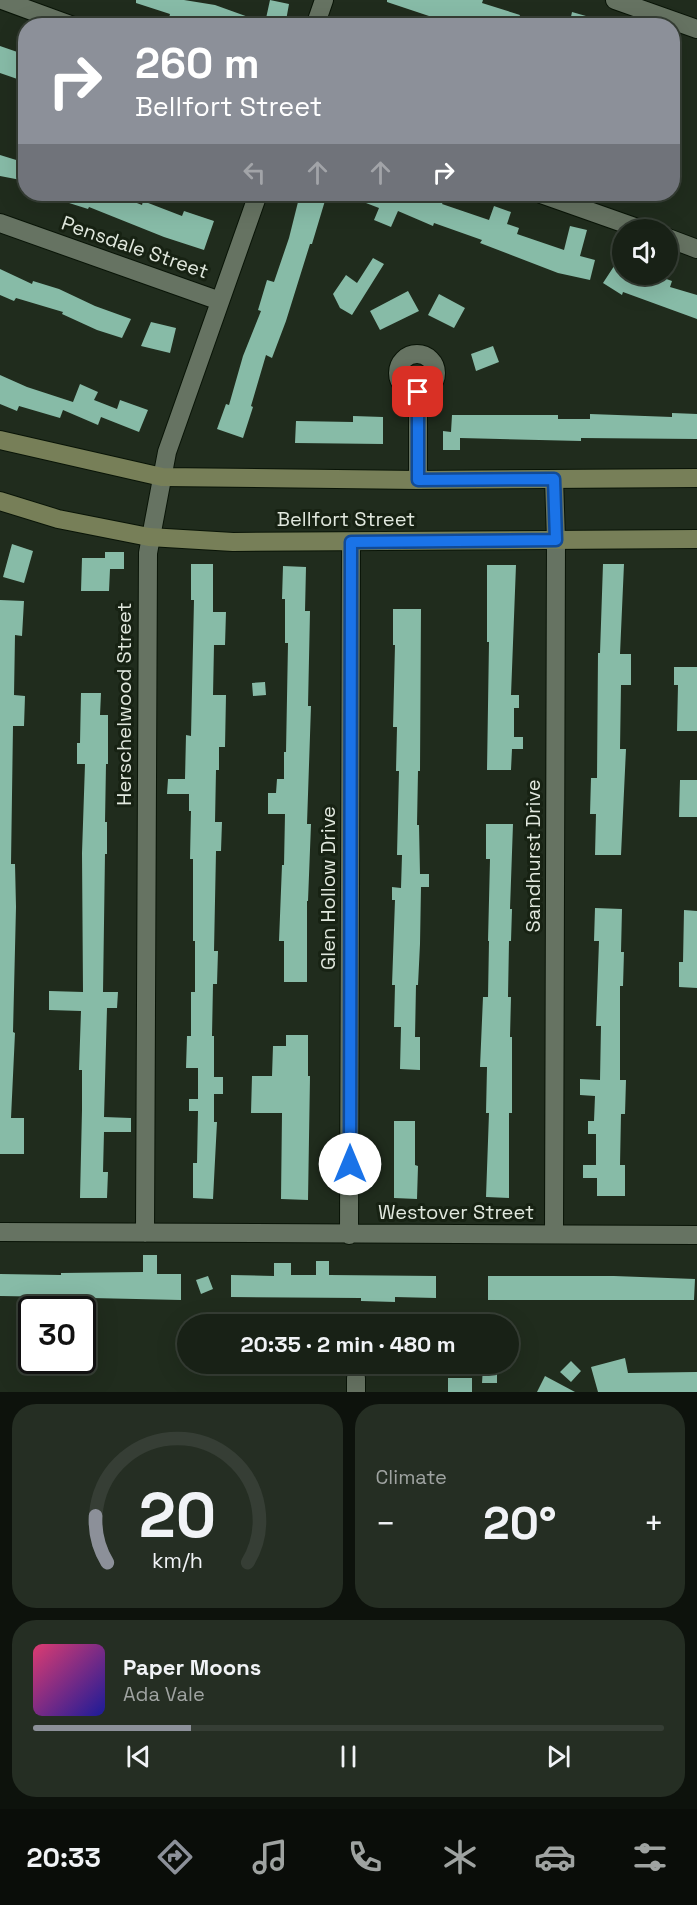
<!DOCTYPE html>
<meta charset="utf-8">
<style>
:root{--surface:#182116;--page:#252e23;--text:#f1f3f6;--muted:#9fa3a1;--line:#363e35;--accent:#8c9099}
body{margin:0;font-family:"Space Grotesk",sans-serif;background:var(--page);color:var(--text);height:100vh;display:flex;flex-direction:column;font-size:22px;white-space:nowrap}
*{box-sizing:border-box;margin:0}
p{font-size:20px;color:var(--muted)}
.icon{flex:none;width:33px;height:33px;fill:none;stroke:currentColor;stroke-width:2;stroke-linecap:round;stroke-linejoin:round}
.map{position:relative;height:1392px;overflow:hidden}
.side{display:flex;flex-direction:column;gap:12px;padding:12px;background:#0d120c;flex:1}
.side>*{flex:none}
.banner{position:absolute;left:18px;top:18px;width:662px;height:183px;border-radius:24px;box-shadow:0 6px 24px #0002,0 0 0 2px var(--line);background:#8c9099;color:#fff;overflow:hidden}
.fabs{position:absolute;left:612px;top:219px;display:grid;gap:12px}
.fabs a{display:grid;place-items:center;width:66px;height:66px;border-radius:50%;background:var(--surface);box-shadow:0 6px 24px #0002,0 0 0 2px var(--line);font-size:30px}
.speed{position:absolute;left:18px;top:1296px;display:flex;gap:12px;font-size:30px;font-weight:700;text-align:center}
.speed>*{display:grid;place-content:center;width:78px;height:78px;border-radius:50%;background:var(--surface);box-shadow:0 6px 24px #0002,0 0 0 2px var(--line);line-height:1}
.speed .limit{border:3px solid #111;border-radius:9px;background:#fff;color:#111}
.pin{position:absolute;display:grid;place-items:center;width:51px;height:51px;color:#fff;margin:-26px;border-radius:12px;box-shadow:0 3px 9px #0006}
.me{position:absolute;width:66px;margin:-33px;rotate:0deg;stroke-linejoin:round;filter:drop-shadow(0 0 4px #0008)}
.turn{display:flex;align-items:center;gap:21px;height:126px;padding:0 18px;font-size:27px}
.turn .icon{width:78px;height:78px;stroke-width:2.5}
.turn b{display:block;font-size:42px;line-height:51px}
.lanes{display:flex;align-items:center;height:57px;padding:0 18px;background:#0003;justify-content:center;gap:30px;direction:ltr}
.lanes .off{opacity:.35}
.big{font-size:45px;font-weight:700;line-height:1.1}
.side .widget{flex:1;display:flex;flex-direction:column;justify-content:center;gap:9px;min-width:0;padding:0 21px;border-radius:24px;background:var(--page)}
.side .dial{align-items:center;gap:0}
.dial svg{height:156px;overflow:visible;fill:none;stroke:var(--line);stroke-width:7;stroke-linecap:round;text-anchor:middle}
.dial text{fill:var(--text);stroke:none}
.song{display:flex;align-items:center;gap:18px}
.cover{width:72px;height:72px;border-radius:9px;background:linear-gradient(135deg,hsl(340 70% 55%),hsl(240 70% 35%))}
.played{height:6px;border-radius:3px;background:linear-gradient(90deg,var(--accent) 25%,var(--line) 25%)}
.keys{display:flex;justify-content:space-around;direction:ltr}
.heat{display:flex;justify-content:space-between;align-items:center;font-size:33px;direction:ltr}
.side .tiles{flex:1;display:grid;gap:12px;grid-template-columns:1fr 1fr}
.widget:last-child{grid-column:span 2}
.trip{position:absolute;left:177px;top:1314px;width:342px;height:60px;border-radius:30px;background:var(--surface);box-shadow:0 6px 24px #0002,0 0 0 2px var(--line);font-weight:700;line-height:60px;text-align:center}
.tabs{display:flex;height:96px;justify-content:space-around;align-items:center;background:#0a0d09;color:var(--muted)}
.tabs .icon{width:42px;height:42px}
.tabs .selected{color:var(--accent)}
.tabs b{font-size:27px;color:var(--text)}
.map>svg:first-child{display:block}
</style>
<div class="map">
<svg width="697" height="1392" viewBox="0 0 697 1392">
<rect width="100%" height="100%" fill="#202c1d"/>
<path fill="#87bba7" d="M136 0H184L215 5 265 23 270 0 289 4 285 26H208L169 18 170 14 136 3Z
M387 0H483L482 3 520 15 516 26H439L441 20 387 2Z
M572 12 607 22V26H569Z
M0 46 26 55V82L0 73Z
M0 155 26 163V181L0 176Z
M47 194H114L142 205 143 201 182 216 184 211 214 221 204 250 164 237 89 207 88 209 47 196Z
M300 194H327L312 244H310L286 321 272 358 266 355 251 406 253 407 243 438 217 429 226 404 229 405 243 356 261 311 258 310 267 280 274 282 289 238Z
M370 194H423L443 202 442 204 489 220 494 206 511 212 507 224 519 228 517 234 564 250 570 226 587 230 580 256 595 260 590 280 558 273 480 243 482 240 434 223 433 226 398 211 391 227 374 220 379 208 366 203Z
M622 254V274H652L672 281 670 287 697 295V319L623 292 622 295 603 283Z
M373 258 384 264 352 315 340 308 333 294 346 275 357 283Z
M0 269 32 284 33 281 59 289 95 306 131 319 122 338 97 330 62 314 63 312 16 298 14 301 0 295Z
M408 291 419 311 380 330 370 311Z
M439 294 465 308 454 328 428 315Z
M151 322 176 328 170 353 141 346Z
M493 346 499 362 476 371 471 354Z
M0 375 27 387 73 402 80 384 98 392 94 400 117 409 120 400 148 410 139 432 101 417 98 425 63 410 60 418 19 406 17 411 0 404Z
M672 413 697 414V439L581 438V441L460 438V450H443V431L451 432 452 415H558V419H590V414L672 417Z
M353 416 383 417V444L295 443 296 421 353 422Z
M12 544 33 551 24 583 3 577Z
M105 552H124V569H110L109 591H81L82 558H105Z
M191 564H213V612H226L225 645H214L213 695H226L225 747H219V770H216L215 822H222L221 851H216L214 951H218L217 984H213L212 1036H214V1077H223V1094H214V1122H217L213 1199 193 1198V1163H197L198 1111H189V1099H198V1068H186L187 1036H191V992H195V941H193V859H190L191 811H189V794H167L168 779H185L186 735 191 736 194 600H191Z
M603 564H624L620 654H631V685H621L620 749H626L621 855H595L596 814H590L591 778H597L598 653H600Z
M487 565H516L511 695H519V708H514V737H523V749H512L511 770H487L489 642H487Z
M283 566 306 567 305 611H310L308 706H311L307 824H311L308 901H307V982H284V941H279L282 865H284L285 814H268V793H276L277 779H284V752H286L288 643H285V599H282Z
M0 600 24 601 22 636 15 635 14 695 25 696 24 726H13L11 864H15L16 907 13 1032 15 1033 11 1118H24V1154H0Z
M393 609H421L420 771H418L417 825H419L420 874H429V887H421L420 944 418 985H416L415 1037H420V1070L400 1069 401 1027H394L395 985H392L395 900H392V887L401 888 402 855H397L399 771H396L397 727H393L395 645H393Z
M674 667H697V731H677L678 685H674Z
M265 682 266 695 253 696 252 683Z
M81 693H101L100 715H108V764H106L105 822H107V854H105L103 992H118L117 1008H107L104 1117 131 1118V1132H104L103 1172H108L107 1198H80L82 1110V1070H79L81 1011 49 1010V991L83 992 82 853 85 764H77V743H80Z
M680 780H697V817H679Z
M486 824H513L510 909H512L511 941H509L508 997H511L510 1037H512V1113H509V1198L486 1197 489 1113H486L487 1067H480L483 997H488L489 941H488L490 859H486Z
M595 908 622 909 621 952H624L623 986H620V1080H626L625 1114H621L620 1165H625V1196H597V1178H583V1165H596V1134H588V1121H594L595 1096 580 1095V1079L600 1080 601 1026H596L599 941H594Z
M684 910 697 911V988L679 987V962H683Z
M286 1035H308V1076H310L308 1200 281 1199 282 1113H251L252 1076H272L273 1046H286Z
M394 1121H415V1165L418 1166 417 1199 394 1198Z
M143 1255H157V1274H181V1300L91 1298V1299H61V1297L0 1296V1274L61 1275V1273L143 1272Z
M316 1261H329V1275L436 1276V1298L395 1297V1302L361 1301V1298L231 1297V1275L274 1276V1263H291V1275H316Z
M208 1276 213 1289 201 1294 196 1280Z
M488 1276H614L695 1279 694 1300H488Z
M625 1358 628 1373 697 1372V1392H598L591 1367Z
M571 1361 581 1371 571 1382 560 1372Z
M483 1367H497V1383H482Z
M545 1376 575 1392H537Z
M448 1378H472V1392H448Z"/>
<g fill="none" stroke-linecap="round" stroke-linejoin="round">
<defs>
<path id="minor" d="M2 0 73 26
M615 0 697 29
M315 26 324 0
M541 194 643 230
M0 223 220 301
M668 238 697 249
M398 373a19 19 0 1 1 38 0a19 19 0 1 1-38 0Z
M554 479 556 540 554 1233
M418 480V392
M0 1232 697 1235
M145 1233 148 553 167 452 258 194
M349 1235 351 542
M356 1392V1378"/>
<path id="secondary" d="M0 440 162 477 418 480 697 478
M0 501 58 519 149 537 233 542 697 539"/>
</defs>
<use href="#minor" stroke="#091407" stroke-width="20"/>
<use href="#secondary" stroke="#091407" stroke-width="20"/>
<use href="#minor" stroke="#667362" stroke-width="18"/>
<use href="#secondary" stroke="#777f58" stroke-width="18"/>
</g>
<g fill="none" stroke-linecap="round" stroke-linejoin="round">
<defs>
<path id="route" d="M350 1164 351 542 556 540 554 479 418 480V392"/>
</defs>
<use href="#route" stroke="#114b97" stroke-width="15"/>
<use href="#route" stroke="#1a73e8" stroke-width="10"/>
</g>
<g text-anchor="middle" stroke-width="6" stroke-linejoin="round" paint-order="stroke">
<g font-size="20" fill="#e1e8de" stroke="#172213">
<text transform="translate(135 247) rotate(19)" y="7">Pensdale Street</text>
<text x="346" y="526">Bellfort Street</text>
<text transform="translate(124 704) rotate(-90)" y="7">Herschelwood Street</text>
<text transform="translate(533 856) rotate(-90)" y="7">Sandhurst Drive</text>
<text transform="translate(328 888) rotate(-90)" y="7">Glen Hollow Drive</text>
<text x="456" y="1219">Westover Street</text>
</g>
</g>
</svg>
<div class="fabs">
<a><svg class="icon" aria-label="sound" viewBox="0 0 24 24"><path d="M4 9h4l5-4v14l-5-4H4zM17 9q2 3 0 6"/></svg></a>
</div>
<div class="speed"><div class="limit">30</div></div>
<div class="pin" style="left:418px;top:392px;background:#d93025"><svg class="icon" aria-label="arrive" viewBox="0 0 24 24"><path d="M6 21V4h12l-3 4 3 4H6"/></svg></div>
<svg class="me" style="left:350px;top:1164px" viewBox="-20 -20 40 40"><circle r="19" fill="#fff"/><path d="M0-13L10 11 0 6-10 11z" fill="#1a73e8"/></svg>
<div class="trip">20:35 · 2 min · 480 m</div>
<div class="banner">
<div class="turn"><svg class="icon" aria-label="right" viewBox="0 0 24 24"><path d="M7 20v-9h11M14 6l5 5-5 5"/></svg><div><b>260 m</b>Bellfort Street</div></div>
<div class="lanes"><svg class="icon off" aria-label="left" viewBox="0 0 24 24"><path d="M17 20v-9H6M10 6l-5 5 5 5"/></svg><svg class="icon off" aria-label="ahead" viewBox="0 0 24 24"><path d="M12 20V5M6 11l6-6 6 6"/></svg><svg class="icon off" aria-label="ahead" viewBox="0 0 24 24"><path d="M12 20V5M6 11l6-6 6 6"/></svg><svg class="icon" aria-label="right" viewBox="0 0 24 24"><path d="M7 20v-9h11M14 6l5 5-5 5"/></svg></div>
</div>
</div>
<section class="side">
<div class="tiles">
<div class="widget dial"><svg viewBox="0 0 100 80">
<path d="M14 69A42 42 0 1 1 86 69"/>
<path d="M14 69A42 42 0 0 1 8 45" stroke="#8c9099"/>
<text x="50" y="56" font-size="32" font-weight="700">20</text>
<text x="50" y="72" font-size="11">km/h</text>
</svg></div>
<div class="widget"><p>Climate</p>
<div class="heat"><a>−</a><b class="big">20°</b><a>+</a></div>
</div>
<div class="widget">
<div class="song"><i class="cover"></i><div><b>Paper Moons</b><p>Ada Vale</p></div></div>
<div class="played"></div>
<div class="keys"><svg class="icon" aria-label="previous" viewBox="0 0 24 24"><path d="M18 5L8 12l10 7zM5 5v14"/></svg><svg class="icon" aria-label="pause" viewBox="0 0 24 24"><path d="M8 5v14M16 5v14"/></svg><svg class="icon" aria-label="next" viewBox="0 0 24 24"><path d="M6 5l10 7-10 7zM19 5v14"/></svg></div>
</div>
</div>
</section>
<nav class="tabs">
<b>20:33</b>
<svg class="icon selected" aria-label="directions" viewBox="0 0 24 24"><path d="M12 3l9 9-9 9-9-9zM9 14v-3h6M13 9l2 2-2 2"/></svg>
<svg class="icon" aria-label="music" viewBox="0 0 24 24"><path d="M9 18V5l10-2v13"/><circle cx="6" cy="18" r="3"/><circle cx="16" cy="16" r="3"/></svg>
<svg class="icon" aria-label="phone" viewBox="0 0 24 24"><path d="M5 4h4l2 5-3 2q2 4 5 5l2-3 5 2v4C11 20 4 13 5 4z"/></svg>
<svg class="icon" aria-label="climate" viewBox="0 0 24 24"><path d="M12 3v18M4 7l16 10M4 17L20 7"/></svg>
<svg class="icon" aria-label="car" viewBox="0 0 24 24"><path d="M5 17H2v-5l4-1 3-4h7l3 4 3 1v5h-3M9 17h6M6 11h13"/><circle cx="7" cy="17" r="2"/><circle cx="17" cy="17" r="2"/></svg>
<svg class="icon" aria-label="filters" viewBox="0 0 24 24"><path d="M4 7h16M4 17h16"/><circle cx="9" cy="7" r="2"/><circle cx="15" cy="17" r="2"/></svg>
</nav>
